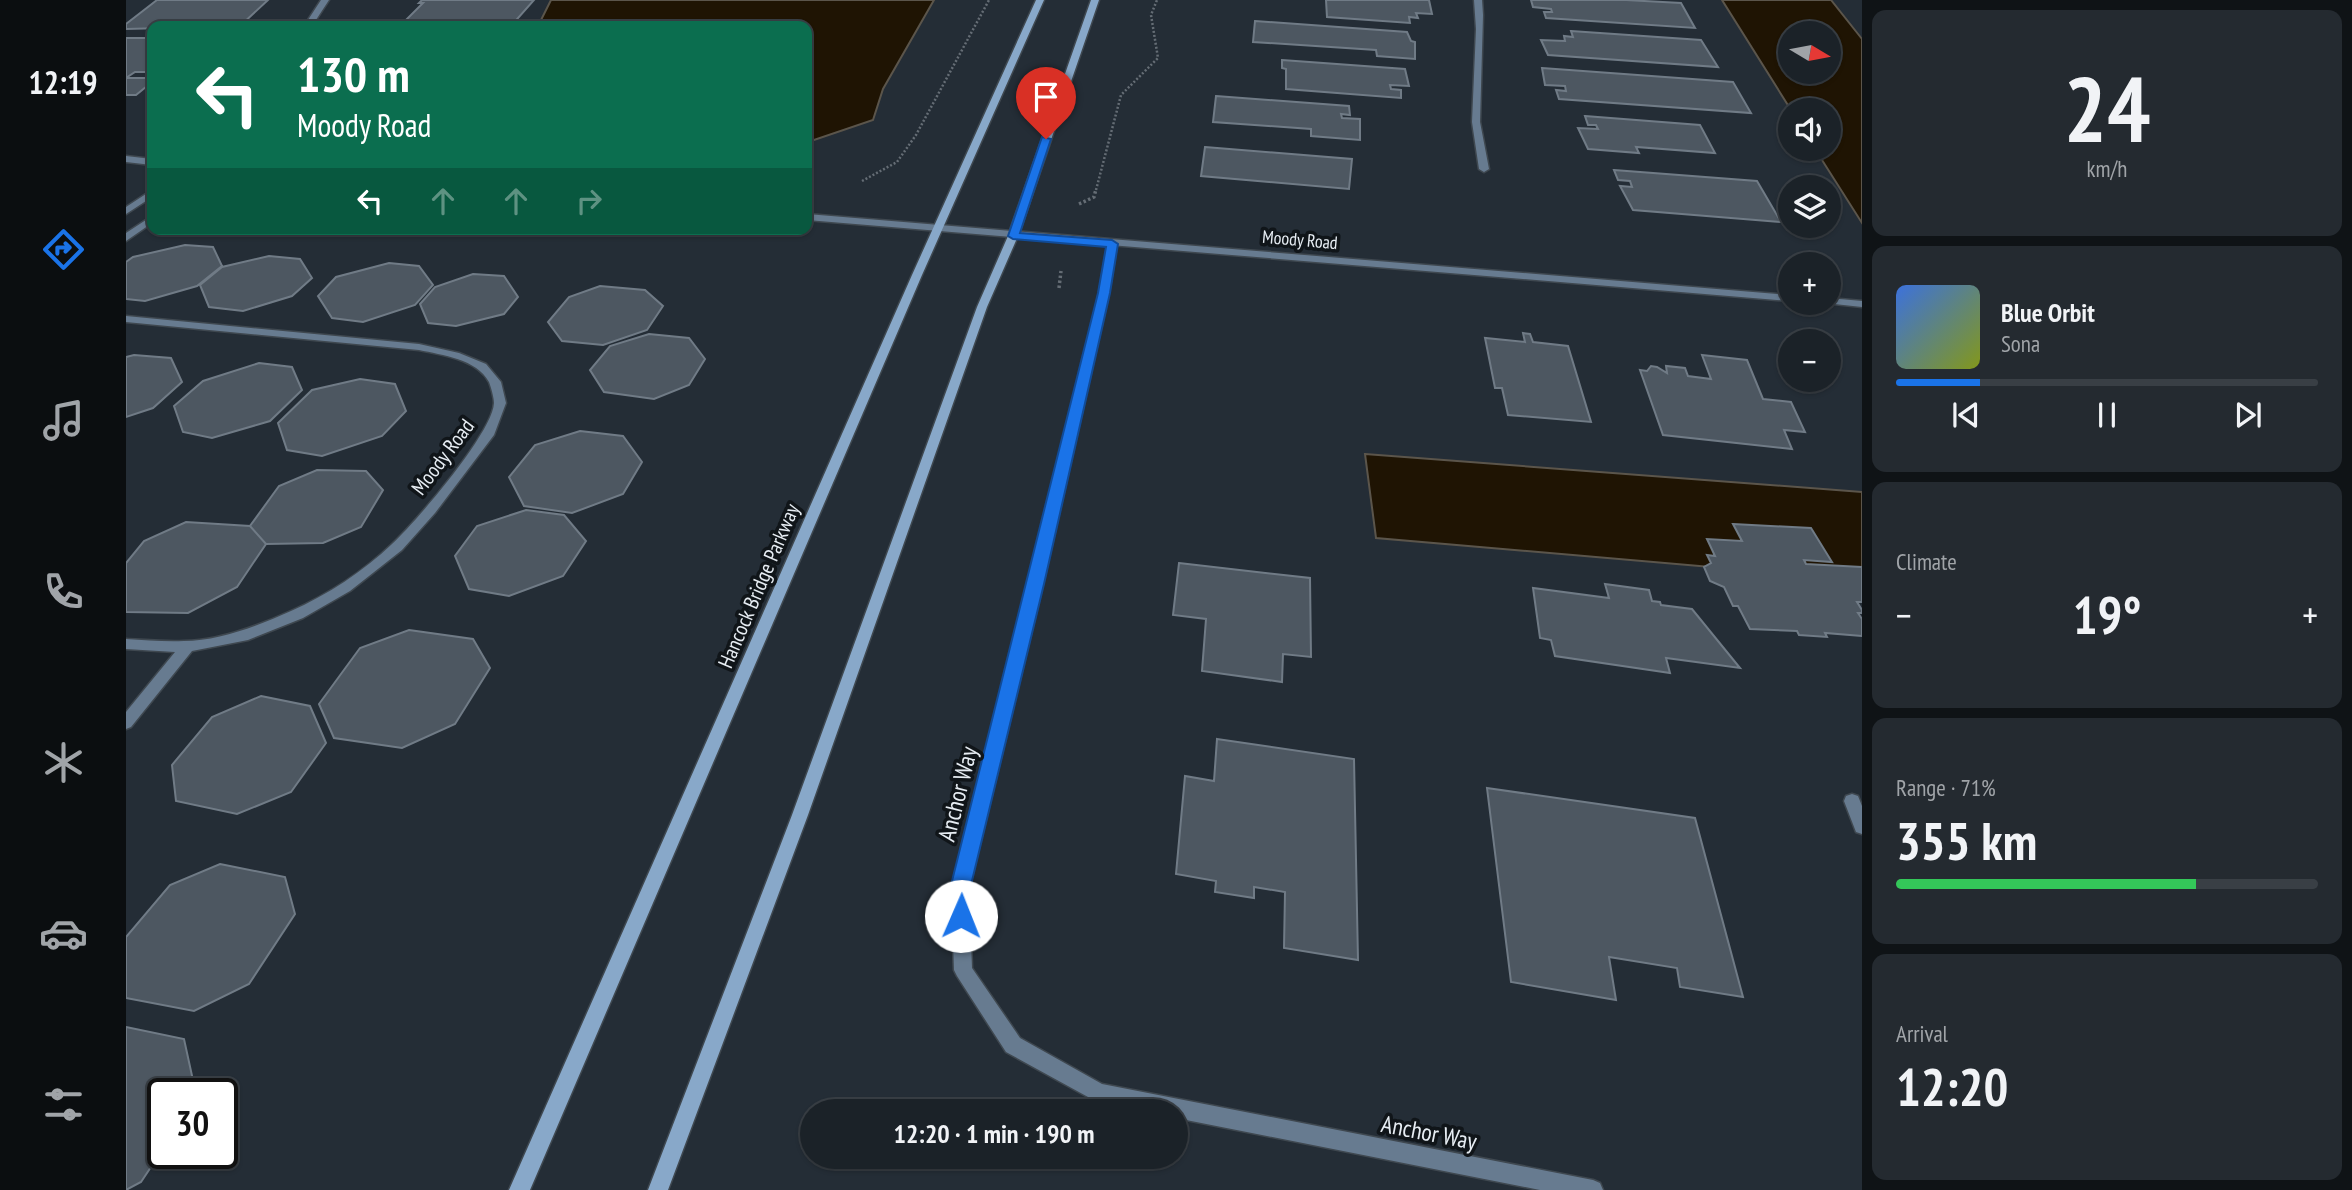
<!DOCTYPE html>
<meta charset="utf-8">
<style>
:root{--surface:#1b2228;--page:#242a30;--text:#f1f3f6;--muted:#a0a4a8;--line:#393f45;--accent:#1a73e8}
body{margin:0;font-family:"PT Sans Narrow",sans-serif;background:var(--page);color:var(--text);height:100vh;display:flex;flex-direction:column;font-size:26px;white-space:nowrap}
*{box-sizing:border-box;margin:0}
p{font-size:23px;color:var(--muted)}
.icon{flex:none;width:38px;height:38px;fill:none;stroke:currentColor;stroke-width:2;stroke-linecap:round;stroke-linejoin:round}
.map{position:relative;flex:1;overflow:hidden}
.sheet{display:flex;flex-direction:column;gap:10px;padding:10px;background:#0f1316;width:490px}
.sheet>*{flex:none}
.hud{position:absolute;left:21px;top:21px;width:665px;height:214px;border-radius:14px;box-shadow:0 2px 5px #0004,0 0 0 2px var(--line);background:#0b6e4f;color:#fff;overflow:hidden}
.needle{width:46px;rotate:100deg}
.controls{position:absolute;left:1652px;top:21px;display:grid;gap:14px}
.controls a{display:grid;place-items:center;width:63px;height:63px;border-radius:50%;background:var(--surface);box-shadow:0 2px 5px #0004,0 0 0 2px var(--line);font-size:35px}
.speed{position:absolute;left:21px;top:1078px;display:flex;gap:14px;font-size:35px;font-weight:700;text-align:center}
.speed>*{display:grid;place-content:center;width:91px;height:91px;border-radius:50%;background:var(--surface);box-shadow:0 2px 5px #0004,0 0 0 2px var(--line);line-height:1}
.speed .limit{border:4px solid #111;border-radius:10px;background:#fff;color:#111}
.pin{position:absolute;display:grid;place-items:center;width:60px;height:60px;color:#fff;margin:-72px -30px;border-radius:50% 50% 50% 0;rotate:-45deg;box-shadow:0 0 7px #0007}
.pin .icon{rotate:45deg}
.me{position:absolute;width:77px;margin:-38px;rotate:1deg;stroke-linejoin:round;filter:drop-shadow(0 0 5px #0008)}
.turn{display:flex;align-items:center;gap:24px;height:147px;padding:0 35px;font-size:32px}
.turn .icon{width:91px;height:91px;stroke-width:2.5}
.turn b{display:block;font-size:49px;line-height:60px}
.lanes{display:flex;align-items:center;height:66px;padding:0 35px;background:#0003;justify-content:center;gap:35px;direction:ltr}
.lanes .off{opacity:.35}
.big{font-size:52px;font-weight:600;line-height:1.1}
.sheet .card{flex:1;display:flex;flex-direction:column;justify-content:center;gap:10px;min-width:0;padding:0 24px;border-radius:14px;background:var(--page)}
.sheet .dial{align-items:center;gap:0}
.dial b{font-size:91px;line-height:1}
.song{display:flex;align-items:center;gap:21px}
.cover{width:84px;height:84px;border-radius:10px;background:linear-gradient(135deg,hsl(220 70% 55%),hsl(70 70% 35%))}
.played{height:7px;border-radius:4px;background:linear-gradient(90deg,var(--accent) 20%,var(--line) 20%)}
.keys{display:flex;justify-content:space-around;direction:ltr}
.heat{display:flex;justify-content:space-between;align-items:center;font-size:38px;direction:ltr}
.charge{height:10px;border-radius:5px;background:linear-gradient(90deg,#34c759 71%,var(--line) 0)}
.trip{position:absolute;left:674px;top:1099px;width:388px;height:70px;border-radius:35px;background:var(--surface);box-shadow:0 2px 5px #0004,0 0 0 2px var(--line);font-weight:600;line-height:70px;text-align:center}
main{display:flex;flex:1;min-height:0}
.tabs{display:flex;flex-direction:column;width:126px;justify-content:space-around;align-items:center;background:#0b0e10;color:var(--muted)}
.tabs .icon{width:49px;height:49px}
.tabs .selected{color:var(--accent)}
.tabs b{font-size:32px;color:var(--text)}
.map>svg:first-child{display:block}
</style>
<main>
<nav class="tabs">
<b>12:19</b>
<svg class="icon selected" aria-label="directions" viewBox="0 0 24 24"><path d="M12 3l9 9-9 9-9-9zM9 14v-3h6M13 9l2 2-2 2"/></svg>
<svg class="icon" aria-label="music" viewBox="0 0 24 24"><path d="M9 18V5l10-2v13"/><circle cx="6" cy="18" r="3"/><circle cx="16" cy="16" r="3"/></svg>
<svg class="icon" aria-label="phone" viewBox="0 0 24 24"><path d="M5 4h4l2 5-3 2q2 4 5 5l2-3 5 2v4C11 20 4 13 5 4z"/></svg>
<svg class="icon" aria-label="climate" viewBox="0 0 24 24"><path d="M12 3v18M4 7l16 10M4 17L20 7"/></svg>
<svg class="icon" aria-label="car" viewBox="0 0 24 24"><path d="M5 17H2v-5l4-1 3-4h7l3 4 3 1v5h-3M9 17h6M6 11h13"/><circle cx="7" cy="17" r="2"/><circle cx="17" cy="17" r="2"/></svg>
<svg class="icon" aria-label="filters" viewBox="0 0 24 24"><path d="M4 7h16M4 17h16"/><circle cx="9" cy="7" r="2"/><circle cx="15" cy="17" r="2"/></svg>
</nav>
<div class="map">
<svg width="1736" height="1190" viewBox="0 0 1736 1190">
<rect width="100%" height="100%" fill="#242d36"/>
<path fill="#1f1403" stroke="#5b554b" stroke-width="2" fill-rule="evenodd" d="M425 0H808L757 89 747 120 688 140H681V26H412Z
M1596 0H1705L1736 39V223L1689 149H1703V110H1665ZM1664 33H1703V72H1664Z
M1239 454 1736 492V580L1250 538Z"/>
<path fill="#4d5761" stroke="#707b86" stroke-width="2" d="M31 0H142L114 26 0 29V24Z
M296 0H408L385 26H274L297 3H293Z
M1200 0H1303L1306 14 1290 13 1292 18 1283 17 1284 23 1201 17Z
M1405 0H1500L1555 3 1569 28 1420 18 1418 12H1426L1425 9 1407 7Z
M1129 21 1281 32 1285 41 1289 42V59L1251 56 1250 50 1127 42Z
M1445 31 1575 40 1592 67 1422 55 1415 40 1439 41 1438 36 1447 37Z
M0 38H26V72H9L0 78H26V82L10 95H0Z
M1156 60 1279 69 1283 86 1264 85 1265 89 1275 90V98L1160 89V69L1156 68Z
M1416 68 1607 82 1625 113 1433 99 1430 90 1440 91 1439 86 1419 85Z
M1090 96 1223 106 1224 115 1215 114 1216 118 1234 119V140L1185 136V129L1087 122Z
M1459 116 1574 125 1589 153 1510 147 1513 153 1462 149 1452 128 1472 129 1470 125H1462Z
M1079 147 1226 159 1223 189 1075 176Z
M1488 170 1631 181 1655 222 1507 210 1494 186 1506 187 1504 181 1492 180Z
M59 245 87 247 96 266 71 286 19 301 0 299V262L7 257Z
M143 256 174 259 186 278 166 296 117 311 83 307 74 285 96 267Z
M263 263 293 266 307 285 289 305 237 322 206 318 192 296 210 277Z
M347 274 378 276 392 297 378 314 330 326 302 323 294 304 309 287Z
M474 286 519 290 537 306 521 330 477 345 436 341 422 322 443 297Z
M1397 333 1404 334 1407 342 1442 346 1465 422 1382 415 1376 388H1369L1359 338 1399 342Z
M523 334 563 338 579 359 563 385 528 399 478 392 464 370 484 346Z
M8 355 45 358 56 382 27 408 0 417V357Z
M1576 355 1621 360 1637 399 1665 402 1679 432 1658 430 1666 449 1537 435 1514 370 1521 371 1525 366 1531 367 1541 373 1540 366 1559 368 1562 376 1585 379Z
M133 363 166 367 176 390 144 421 86 438 57 432 48 406 77 381Z
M234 379 269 384 280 411 256 436 196 456 161 450 152 423 186 390Z
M454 431 497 436 516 462 497 494 446 513 398 506 383 477 409 445Z
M191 470 240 471 257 490 235 527 197 543 140 544 124 526 153 486Z
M400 510 438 515 460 541 437 576 383 596 343 589 329 556 351 526Z
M60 522 124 526 140 544 111 587 62 613 0 612V563L18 541Z
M1607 524 1685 528 1706 562 1678 560 1680 564 1736 567V602H1731L1736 610V613H1732L1736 619V636L1699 633 1701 637 1673 635 1671 631 1624 629 1612 606H1607L1598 587 1584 581 1578 567 1585 563 1581 555 1589 556 1581 539 1616 541Z
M1053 563 1184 578 1185 657 1157 654 1156 682 1076 671 1080 619 1047 615Z
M1479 584 1523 590 1526 601 1534 602 1535 605 1566 609 1614 668 1540 658 1544 673 1429 656 1425 640 1414 638 1407 588 1483 598Z
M283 630 347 639 364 668 329 724 276 748 208 738 193 704 234 648Z
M135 696 184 706 200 743 165 792 111 814 50 801 46 765 86 717Z
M1091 739 1228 759 1232 960 1158 948 1159 892 1128 887V898L1089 892 1090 881 1050 874 1059 776 1088 781Z
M1361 788 1569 818 1617 997 1554 987 1551 968 1483 957 1490 1000 1385 982Z
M94 864 159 877 169 914 123 984 68 1011 0 998V937L44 885Z
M0 1027 58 1039 70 1094H37V1149L15 1182 0 1190Z"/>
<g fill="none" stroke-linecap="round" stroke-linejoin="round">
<defs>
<path id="service" d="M26 190V197L0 214V207Z
M26 216V223L0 241V233Z
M0 316 293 344 333 353 360 364 375 382 380 403 368 435 309 513 276 550 224 591 177 618 122 640 66 651 5 727 0 729V712L49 652 0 649V639C19 640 39 642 58 641 93 641 134 625 165 611 201 595 238 571 266 544 290 522 367 432 368 403 368 398 365 387 363 382 351 359 316 355 293 350L0 322Z"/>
<path id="minor" d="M195 0H203L186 26H178Z
M1348 0H1356L1357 15 1354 122 1363 169 1358 172 1353 169 1346 122 1350 29Z
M982 242 991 244 983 293 917 584 843 889 846 968 894 1038 976 1084 1467 1180 1474 1183 1477 1190H1414L1050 1118V1111H1015L973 1103 880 1052 831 976 828 970 825 889 903 584 973 293Z
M1726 794 1732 796 1736 806V834L1730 832 1718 801 1720 796Z"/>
<path id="tertiary" d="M0 156 26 159V165L0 162Z
M681 214 1664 295V301L681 220Z
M1703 298 1736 301V307L1699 303H1703Z"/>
<path id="secondary" d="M910 0H918L796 275 404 1190H383L786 275Z
M965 0H973L892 236 861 307 682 815 542 1190H522L666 815 851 307 882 236Z"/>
</defs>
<use href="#service" stroke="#3f4850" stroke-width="3"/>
<use href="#minor" stroke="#3f4850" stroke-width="3"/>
<use href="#tertiary" stroke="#3f4850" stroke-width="3"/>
<use href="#secondary" stroke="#3f4850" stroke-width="3"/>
<path stroke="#656d75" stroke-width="2.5" stroke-dasharray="2 2" stroke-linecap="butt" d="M736 181 771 162 790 135 863 0
M970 190 995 95 1032 58 1025 15 1031 0"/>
<path stroke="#656d75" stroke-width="3.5" stroke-dasharray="2.5 2.5" stroke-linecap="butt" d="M953 204 968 197 970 189
M933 288 935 271"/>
<use href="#service" fill="#677b90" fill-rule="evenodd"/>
<use href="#minor" fill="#677b90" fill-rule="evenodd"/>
<use href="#tertiary" fill="#677b90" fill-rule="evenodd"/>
<use href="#secondary" fill="#88a8c9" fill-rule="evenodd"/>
</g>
<path fill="#1a73e8" stroke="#114b97" stroke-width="2" d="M916 137 925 139 894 233 986 240 992 244 984 293 918 584 844 889 845 916 842 923 835 925 828 923 825 916 824 889 972 293 980 247 887 239 882 236Z"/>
<g text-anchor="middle" stroke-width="7" stroke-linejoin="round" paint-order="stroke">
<g font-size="18" fill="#e7edf3" stroke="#101519">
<text transform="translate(1174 240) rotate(5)" y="6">Moody Road</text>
</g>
<g font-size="21" fill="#e7edf3" stroke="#101519">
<text transform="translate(317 457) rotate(-53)" y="7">Moody Road</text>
<text transform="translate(633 586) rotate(-67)" y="7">Hancock Bridge Parkway</text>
</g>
<g font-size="24" fill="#e7edf3" stroke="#101519">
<text transform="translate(832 794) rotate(-76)" y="8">Anchor Way</text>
<text transform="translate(1303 1133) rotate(11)" y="8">Anchor Way</text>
</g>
</g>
</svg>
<div class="controls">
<a><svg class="needle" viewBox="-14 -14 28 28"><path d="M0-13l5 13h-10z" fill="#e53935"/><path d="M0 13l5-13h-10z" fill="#a0a4a8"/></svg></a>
<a><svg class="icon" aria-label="sound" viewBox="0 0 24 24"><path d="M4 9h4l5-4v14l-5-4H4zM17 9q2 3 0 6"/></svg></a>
<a><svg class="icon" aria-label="layers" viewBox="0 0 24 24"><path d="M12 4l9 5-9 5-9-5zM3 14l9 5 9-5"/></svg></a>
<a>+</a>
<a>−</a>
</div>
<div class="speed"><div class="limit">30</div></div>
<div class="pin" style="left:920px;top:139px;background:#d93025"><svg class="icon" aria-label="arrive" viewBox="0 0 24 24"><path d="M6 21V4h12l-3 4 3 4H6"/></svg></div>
<svg class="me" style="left:835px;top:916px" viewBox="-20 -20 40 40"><circle r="19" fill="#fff"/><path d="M0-13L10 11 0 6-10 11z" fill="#1a73e8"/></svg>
<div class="trip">12:20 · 1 min · 190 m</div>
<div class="hud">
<div class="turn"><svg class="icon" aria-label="left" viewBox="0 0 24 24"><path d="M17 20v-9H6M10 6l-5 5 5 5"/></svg><div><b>130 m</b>Moody Road</div></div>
<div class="lanes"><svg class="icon" aria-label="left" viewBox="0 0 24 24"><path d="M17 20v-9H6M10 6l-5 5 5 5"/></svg><svg class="icon off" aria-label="ahead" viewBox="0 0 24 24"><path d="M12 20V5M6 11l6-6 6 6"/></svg><svg class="icon off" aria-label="ahead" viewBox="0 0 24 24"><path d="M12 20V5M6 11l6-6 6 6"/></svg><svg class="icon off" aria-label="right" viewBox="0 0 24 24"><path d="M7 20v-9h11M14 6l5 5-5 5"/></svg></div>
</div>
</div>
<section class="sheet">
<div class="card dial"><b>24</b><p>km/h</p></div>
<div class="card">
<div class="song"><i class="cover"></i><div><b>Blue Orbit</b><p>Sona</p></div></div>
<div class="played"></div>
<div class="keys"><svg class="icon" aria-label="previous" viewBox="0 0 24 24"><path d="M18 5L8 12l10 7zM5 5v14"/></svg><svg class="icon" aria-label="pause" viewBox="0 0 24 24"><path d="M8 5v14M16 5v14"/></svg><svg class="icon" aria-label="next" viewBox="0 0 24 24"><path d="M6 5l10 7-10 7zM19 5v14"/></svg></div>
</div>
<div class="card"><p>Climate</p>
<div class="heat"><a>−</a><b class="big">19°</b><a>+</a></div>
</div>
<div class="card"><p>Range · 71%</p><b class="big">355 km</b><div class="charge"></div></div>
<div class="card"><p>Arrival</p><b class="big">12:20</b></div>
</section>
</main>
